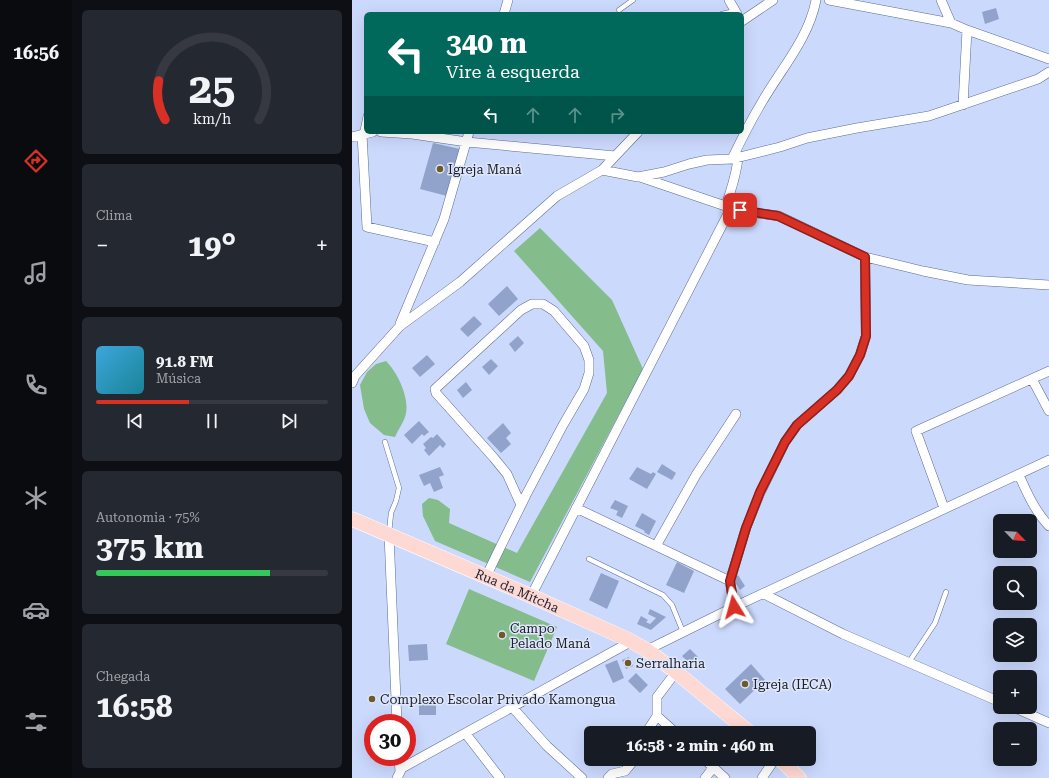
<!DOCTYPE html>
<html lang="pt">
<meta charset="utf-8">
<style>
:root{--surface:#171b24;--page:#242831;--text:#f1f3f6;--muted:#9ea1a6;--line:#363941;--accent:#d93025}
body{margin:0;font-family:"Roboto Serif",serif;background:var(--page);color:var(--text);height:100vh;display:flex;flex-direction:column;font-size:15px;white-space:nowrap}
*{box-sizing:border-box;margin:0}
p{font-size:13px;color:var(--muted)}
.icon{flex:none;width:22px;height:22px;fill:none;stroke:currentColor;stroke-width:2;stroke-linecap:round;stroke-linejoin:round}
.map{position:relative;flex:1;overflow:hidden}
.details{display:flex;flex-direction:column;gap:10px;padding:10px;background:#0d0f14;width:280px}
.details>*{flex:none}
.banner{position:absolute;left:12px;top:12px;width:380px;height:122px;border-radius:6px;box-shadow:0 4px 16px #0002;background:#00695c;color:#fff;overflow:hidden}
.needle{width:26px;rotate:115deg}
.fabs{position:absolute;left:641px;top:514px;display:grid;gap:8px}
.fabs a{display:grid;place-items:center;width:44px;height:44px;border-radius:6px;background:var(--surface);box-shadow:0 4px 16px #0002;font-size:20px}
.speed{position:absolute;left:12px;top:714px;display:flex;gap:8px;font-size:20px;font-weight:700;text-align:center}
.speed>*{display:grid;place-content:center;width:52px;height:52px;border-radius:50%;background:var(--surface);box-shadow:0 4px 16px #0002;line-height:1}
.speed .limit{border:6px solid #d22;background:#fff;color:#111}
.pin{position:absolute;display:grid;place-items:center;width:34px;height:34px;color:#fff;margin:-17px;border-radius:8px;box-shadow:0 2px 6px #0006}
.me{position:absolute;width:44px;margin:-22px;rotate:352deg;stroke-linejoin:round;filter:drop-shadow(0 0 3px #0008)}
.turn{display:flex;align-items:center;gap:14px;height:84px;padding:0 16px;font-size:18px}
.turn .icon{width:52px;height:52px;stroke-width:2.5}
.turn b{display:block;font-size:28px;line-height:34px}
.lanes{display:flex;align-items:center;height:38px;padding:0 16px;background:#0003;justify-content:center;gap:20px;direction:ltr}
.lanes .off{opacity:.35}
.big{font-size:30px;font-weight:700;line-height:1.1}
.details .widget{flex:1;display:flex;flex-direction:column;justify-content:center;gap:6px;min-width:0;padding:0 14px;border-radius:6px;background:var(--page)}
.details .dial{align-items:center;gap:0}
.dial svg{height:104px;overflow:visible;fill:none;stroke:var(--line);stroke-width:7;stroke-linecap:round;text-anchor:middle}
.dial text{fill:var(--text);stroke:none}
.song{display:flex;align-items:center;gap:12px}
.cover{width:48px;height:48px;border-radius:6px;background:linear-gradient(135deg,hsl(200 70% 55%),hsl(190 70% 35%))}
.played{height:4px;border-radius:2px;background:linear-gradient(90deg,var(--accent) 40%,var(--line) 40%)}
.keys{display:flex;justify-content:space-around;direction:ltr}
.heat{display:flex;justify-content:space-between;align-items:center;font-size:22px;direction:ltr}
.charge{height:6px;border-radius:3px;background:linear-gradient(90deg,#34c759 75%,var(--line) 0)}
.trip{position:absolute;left:232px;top:726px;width:232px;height:40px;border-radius:6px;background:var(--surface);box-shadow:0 4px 16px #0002;font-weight:700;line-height:40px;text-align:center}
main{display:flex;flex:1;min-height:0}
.dock{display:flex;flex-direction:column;width:72px;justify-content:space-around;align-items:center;background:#090b0e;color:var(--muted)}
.dock .icon{width:28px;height:28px}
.dock .on{color:var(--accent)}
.dock b{font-size:18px;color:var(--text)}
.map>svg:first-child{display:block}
</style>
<main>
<nav class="dock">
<b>16:56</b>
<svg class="icon on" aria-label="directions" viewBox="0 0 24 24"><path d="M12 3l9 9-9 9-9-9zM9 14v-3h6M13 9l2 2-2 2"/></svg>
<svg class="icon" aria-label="music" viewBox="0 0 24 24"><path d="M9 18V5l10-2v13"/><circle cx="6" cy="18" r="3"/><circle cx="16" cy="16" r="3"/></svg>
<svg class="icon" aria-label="phone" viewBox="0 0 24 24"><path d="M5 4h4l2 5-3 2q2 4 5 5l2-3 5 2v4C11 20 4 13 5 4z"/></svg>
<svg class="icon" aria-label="climate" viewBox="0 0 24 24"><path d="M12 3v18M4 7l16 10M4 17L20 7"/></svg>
<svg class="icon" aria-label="car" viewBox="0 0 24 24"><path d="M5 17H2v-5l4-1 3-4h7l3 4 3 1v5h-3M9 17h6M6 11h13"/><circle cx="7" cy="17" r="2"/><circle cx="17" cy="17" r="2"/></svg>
<svg class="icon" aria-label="filters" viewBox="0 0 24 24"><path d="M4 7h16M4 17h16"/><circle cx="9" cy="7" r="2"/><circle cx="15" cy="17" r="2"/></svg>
</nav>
<section class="details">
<div class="widget dial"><svg viewBox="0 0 100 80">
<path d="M14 69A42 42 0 1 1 86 69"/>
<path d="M14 69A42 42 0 0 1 9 39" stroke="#d93025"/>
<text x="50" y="56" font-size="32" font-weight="700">25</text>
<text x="50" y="72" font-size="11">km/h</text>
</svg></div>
<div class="widget"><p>Clima</p>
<div class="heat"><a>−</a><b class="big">19°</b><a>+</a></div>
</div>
<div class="widget">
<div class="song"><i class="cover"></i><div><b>91.8 FM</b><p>Música</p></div></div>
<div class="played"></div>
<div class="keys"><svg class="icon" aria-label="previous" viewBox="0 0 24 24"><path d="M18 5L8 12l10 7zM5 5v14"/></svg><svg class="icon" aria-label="pause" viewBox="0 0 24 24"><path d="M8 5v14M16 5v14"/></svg><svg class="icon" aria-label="next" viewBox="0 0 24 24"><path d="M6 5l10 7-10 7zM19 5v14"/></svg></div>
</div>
<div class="widget"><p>Autonomia · 75%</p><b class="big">375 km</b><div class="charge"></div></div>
<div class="widget"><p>Chegada</p><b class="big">16:58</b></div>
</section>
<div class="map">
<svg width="697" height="778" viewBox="0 0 697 778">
<rect width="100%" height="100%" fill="#cbd9fd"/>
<path fill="#84bc8c" d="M188 228 260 300 291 369 178 582 83 541 71 516 70 504 77 498 86 500 98 509 97 523 165 553 255 393 251 351 162 251Z
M34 361C46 373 59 400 53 417 51 423 46 430 43 437L32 435 18 423 12 409 8 385 15 372 24 364Z
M117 589 205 627 182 681 94 644Z"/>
<path fill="#91a2cb" d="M644 8 647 19 633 24 630 12Z
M81 143 108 149 95 196 68 189Z
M155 286 166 299 147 316 136 304Z
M122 316 130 324 116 337 108 329Z
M166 336 172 343 163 352 157 344Z
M75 355 83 364 68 377 60 368Z
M139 359 146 366 137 375 130 367Z
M114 382 120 390 111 398 105 390Z
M67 421 77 432 72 436 70 434 60 444 52 435Z
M151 423 159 433 154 438 159 444 149 453 135 438Z
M85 434 94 444 91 448 88 445 77 456 72 450 74 448 71 444 79 437 81 438Z
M310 464 324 473 320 480 305 472Z
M88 467 92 475 87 477 91 488 82 492 78 483 72 486 67 475Z
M285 467 299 474 301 472 304 474 295 489 277 479Z
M263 500 276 506 270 518 264 515 266 511 258 508Z
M290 513 304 521 297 535 292 532 293 531 283 526Z
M325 562 342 571 332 593 314 585Z
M249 573 267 581 255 609 237 600Z
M386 575 393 586 388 590 381 579Z
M298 609 314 617 299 630 285 624 289 616 296 620 294 622 298 624 304 618 296 614Z
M75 644 76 660 57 661 56 645Z
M338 649 346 657 338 664 330 656Z
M277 657 281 666 274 669 270 660Z
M265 660 272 678 261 683 253 665Z
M399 664 413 680 388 704 373 689Z
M284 673 296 685 288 693 276 681Z
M67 705H84V715H67Z"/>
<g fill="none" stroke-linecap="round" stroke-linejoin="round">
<defs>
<path id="lane" d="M267 10 281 0
M370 14 383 11
M10 134 14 115
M33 442 47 488 44 501 39 513 37 533
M237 559 311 595 320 605 331 632
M557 662 583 623 594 592"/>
<path id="street" d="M377 0 385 14
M477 0 599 23 615 30 697 59
M589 0 599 23
M152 14 156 0
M390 21 421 0
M611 105 615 30
M29 132 60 134 115 142 263 156
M10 134 15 227 83 242
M0 137 21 132
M380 159C389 140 399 120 410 102 429 69 457 38 464 0
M250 170 286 177 312 172 337 164 355 160 380 159 428 147 455 138 505 128 577 116 686 79 697 72
M288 177 388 211 427 216 513 257 571 271 616 280 697 285
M374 206C379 189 385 174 386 157
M48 324 92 219 117 132
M680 379 697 411
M0 383 3 376 48 326 108 282 205 196 250 170 286 132
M667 475C675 493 683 511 697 526
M224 508 378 581
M592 508 564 431 697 371
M37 535 45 723
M304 546 344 475 384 414
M134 577C147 549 161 522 174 495L211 425 232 389 237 373V360L232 346 202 311 191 304H180L169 310 83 389 84 393 142 458 155 474 169 505
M412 594 491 634 648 702
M179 596 379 208
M382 607 378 581 394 528 408 493 433 442 445 425 485 390 497 376 508 355 514 336 513 257
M295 650 382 607 697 460
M160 707 195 746 230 778
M661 707 697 723
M305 716 324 733
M294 733 305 716V697L324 672
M114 734 148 778
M352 759 373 778
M48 772 50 768 280 641
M45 778 48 772 47 757
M256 778 260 774 273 771 283 759
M353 778 361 768
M410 778 423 759"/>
<g id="primary">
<path id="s1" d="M0 519 179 596 275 639 295 650 324 672 398 733"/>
<path d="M428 759 447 778"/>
</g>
</defs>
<use href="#lane" stroke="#5d6c93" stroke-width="5.5"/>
<use href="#street" stroke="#5d6c93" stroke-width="10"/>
<use href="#primary" stroke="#fff" stroke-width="15"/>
<use href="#lane" stroke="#fff" stroke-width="4.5"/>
<use href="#street" stroke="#fff" stroke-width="9"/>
<use href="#primary" stroke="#fed8d3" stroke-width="14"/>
</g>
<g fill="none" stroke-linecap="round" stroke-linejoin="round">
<defs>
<path id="route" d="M382 607 378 581 394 528 408 492 433 442 445 425 485 390 497 376 508 355 514 336 513 257 426 216 388 210"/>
</defs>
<use href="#route" stroke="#8d1f18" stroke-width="10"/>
<use href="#route" stroke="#d93025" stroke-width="7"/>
</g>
<g fill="#6d5a29" stroke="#e0e7f9" stroke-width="1.5">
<circle cx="88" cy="169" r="4"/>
<circle cx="150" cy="635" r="4"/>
<circle cx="276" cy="663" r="4"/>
<circle cx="393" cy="684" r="4"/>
<circle cx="20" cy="699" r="4"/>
</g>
<g text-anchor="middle" stroke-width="3" stroke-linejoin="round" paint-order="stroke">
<g font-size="13" fill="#1b2131" stroke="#e0e7f9" text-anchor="start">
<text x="96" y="174">Igreja Maná</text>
<text x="158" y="633">Campo<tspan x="158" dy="15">Pelado Maná</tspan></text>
<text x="284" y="668">Serralharia</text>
<text x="401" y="689">Igreja (IECA)</text>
<text x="28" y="704">Complexo Escolar Privado Kamongua</text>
</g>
<g font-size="13" fill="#1b2131" stroke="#e0e7f9">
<text dy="5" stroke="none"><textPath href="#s1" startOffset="180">Rua da Mitcha</textPath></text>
</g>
</g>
</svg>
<div class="fabs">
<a><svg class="needle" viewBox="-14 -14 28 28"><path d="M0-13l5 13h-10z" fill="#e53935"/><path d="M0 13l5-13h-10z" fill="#9ea1a6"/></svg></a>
<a><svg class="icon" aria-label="search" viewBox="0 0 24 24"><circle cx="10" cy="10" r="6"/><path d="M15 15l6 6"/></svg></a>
<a><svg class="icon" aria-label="layers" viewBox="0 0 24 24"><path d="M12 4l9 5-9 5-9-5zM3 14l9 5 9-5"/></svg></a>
<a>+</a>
<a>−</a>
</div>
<div class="speed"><div class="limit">30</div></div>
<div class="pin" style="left:388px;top:210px;background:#d93025"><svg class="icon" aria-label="arrive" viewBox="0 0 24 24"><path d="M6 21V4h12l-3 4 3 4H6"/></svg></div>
<svg class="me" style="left:382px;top:607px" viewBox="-20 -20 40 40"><path d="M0-17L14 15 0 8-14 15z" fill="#d93025" stroke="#fff" stroke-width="4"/></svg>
<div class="trip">16:58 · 2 min · 460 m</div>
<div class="banner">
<div class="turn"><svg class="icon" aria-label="left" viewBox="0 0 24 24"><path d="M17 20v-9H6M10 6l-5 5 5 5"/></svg><div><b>340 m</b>Vire à esquerda</div></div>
<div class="lanes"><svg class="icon" aria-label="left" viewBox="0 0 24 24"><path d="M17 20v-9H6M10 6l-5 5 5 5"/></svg><svg class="icon off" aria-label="ahead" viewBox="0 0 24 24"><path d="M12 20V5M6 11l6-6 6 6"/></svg><svg class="icon off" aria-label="ahead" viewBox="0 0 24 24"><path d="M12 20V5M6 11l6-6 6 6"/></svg><svg class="icon off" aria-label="right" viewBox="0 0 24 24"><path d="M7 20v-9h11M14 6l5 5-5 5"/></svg></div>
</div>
</div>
</main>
